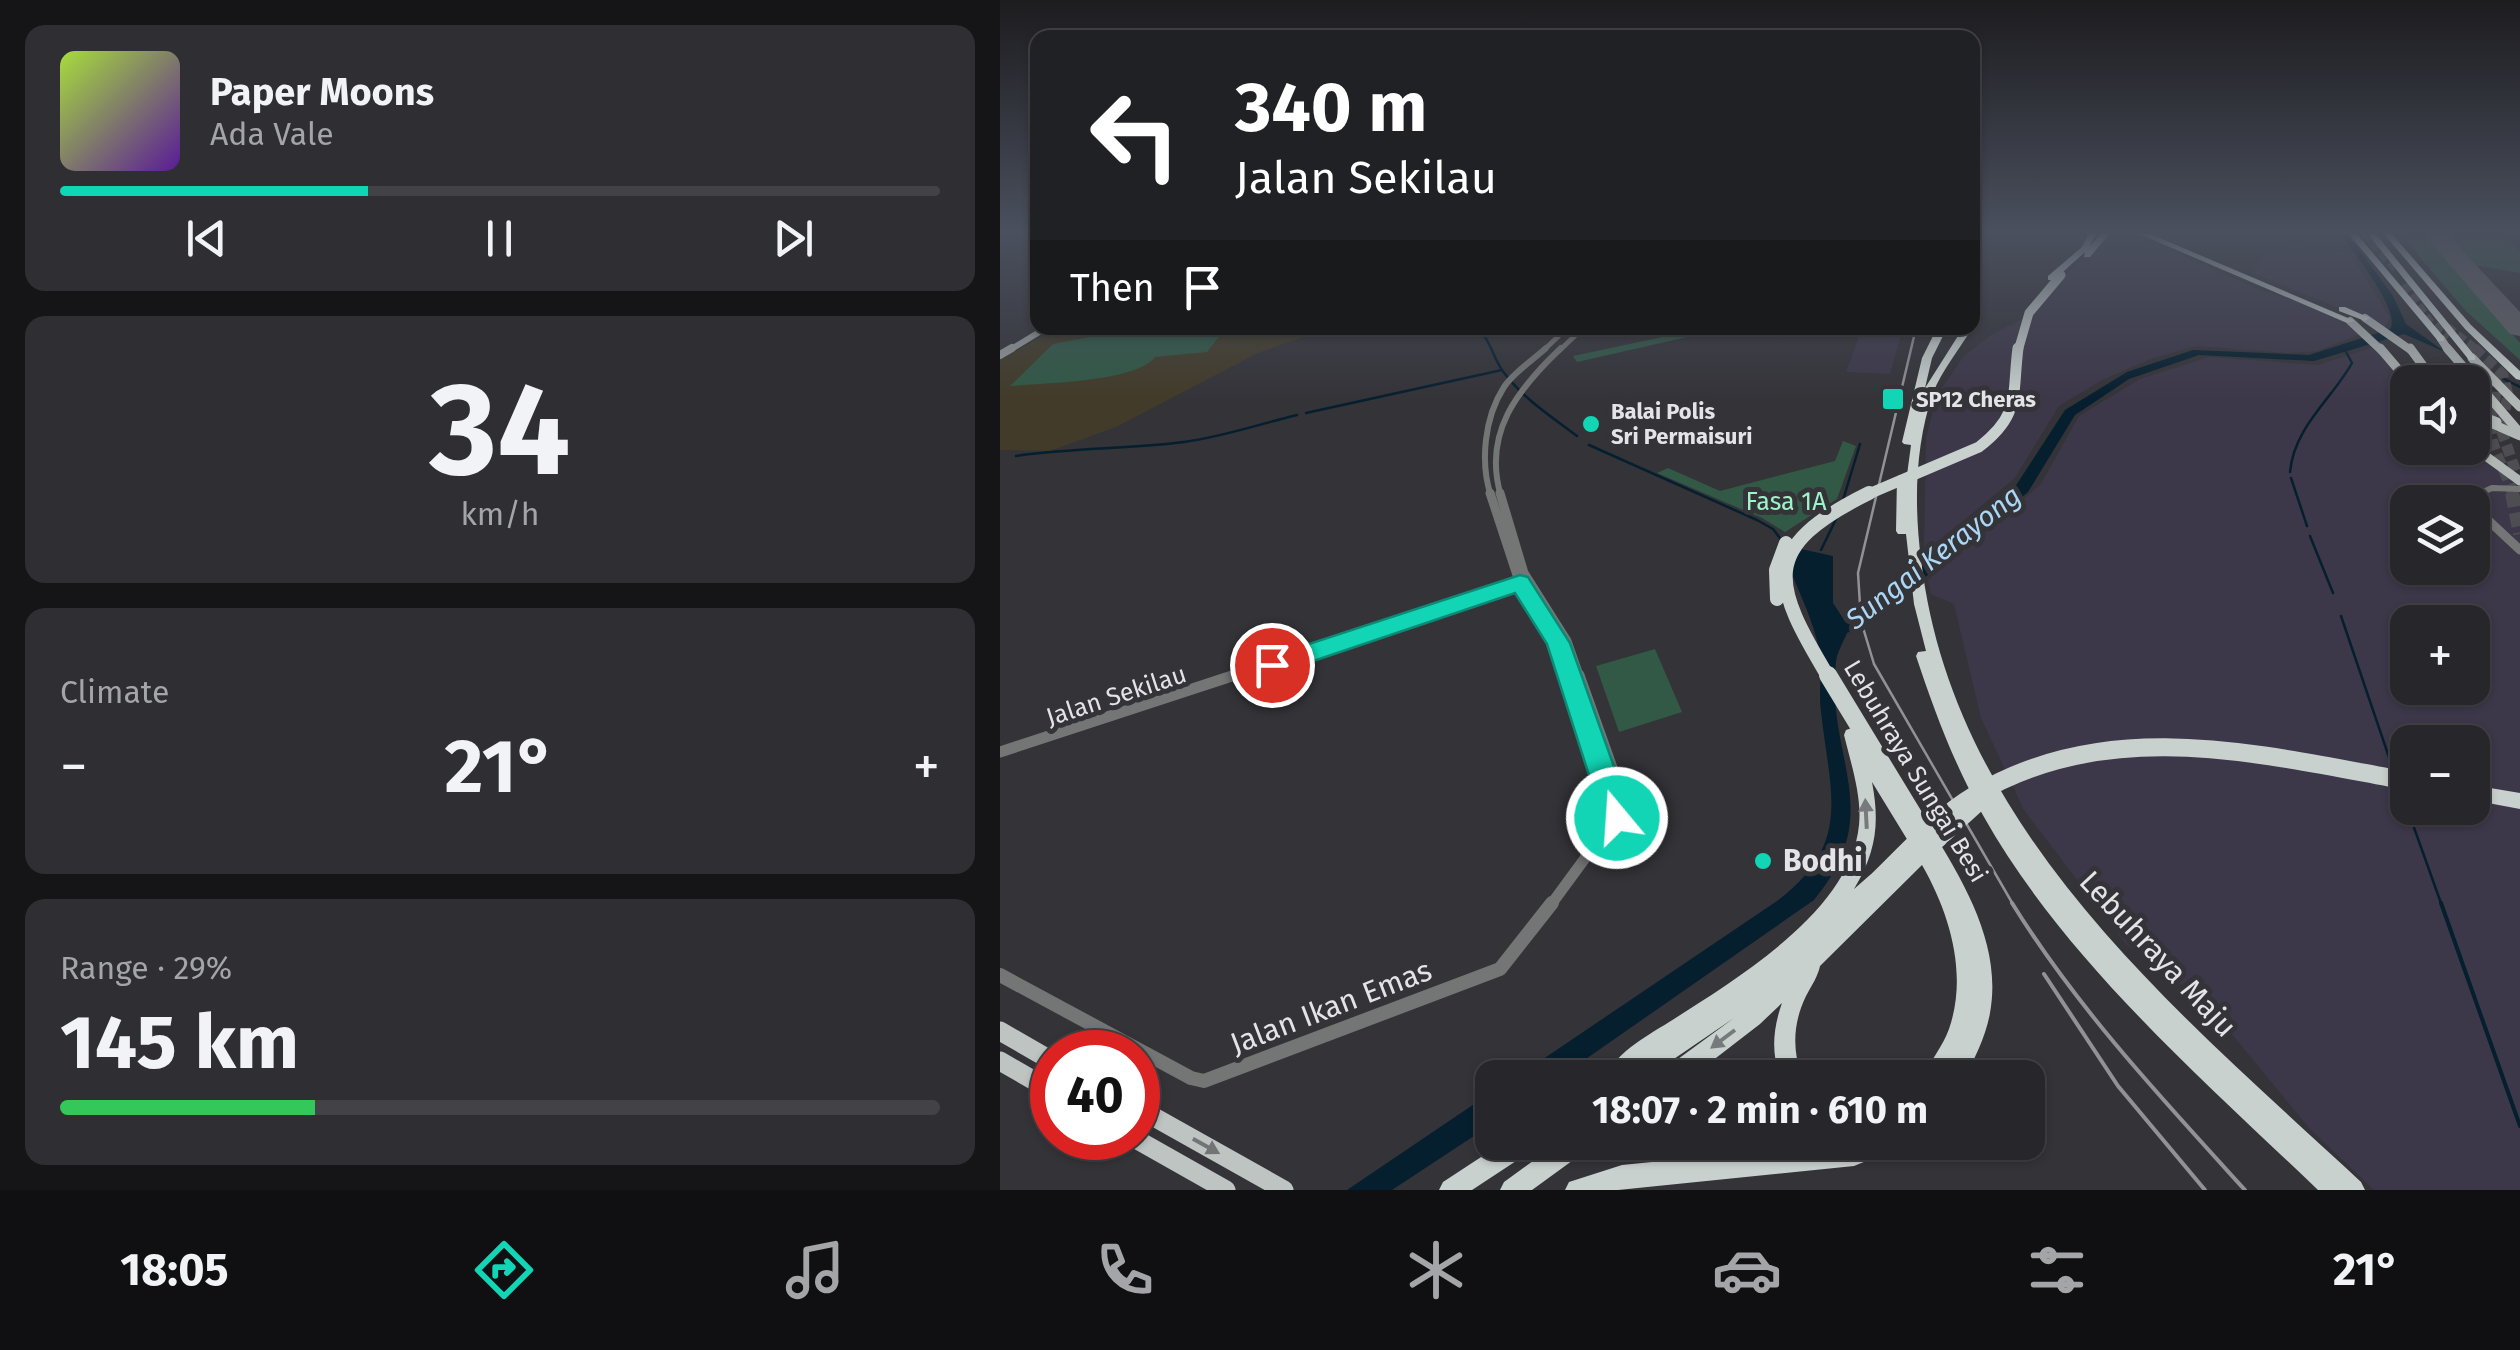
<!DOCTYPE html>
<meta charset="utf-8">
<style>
:root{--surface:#27262a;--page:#2f2e32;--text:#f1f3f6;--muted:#a4a5a8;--line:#434347;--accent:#11d5b4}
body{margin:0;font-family:"Fira Sans",sans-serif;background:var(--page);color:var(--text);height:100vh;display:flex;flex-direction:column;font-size:38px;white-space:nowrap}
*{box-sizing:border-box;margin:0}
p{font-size:32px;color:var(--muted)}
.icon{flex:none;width:55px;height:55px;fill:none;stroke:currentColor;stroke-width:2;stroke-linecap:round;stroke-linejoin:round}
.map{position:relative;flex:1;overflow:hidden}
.side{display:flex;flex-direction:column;gap:25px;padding:25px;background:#151517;width:1000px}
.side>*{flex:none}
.top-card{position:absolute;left:30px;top:30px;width:950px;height:305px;border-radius:20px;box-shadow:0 2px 8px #0004,0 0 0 2px var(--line);background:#202124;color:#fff;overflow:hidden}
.tools{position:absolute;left:1390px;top:365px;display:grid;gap:20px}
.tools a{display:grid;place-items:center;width:100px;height:100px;border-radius:20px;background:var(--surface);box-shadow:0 2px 8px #0004,0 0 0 2px var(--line);font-size:50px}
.speed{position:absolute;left:30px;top:1030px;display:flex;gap:20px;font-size:50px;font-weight:700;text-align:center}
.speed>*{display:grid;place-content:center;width:130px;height:130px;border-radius:50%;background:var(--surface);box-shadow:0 2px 8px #0004,0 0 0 2px var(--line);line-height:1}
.speed .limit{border:15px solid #d22;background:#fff;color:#111}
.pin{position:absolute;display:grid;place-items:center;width:85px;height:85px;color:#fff;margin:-42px;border:5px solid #fff;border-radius:50%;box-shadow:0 2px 10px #0007}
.me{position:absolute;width:110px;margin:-55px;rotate:342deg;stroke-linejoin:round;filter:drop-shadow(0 0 8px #0008)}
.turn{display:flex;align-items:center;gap:35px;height:210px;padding:0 40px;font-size:45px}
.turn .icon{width:130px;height:130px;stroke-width:2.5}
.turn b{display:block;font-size:70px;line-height:85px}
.then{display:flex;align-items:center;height:95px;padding:0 40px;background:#0003;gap:20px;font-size:38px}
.big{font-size:75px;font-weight:700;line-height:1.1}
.side .tile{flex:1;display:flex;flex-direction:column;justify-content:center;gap:15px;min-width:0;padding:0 35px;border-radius:20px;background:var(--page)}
.side .dial{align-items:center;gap:0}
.dial b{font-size:130px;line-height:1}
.song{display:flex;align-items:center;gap:30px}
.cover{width:120px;height:120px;border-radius:15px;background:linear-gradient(135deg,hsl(80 70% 55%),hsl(270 70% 35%))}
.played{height:10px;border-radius:5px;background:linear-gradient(90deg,var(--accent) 35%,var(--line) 35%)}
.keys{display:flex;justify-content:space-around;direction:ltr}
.heat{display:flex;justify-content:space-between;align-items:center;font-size:55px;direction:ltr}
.charge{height:15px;border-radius:8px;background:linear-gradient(90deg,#34c759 29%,var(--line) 0)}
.trip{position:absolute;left:475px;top:1060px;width:570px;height:100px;border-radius:20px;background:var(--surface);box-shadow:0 2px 8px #0004,0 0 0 2px var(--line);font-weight:700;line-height:100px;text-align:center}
.menu{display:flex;height:160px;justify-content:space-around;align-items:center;background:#100f11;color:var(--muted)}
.menu .icon{width:70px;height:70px}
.menu .selected{color:var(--accent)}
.menu b{font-size:45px;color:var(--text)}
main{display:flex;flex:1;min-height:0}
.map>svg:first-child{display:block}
</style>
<main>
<section class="side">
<div class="tile">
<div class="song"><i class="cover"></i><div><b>Paper Moons</b><p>Ada Vale</p></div></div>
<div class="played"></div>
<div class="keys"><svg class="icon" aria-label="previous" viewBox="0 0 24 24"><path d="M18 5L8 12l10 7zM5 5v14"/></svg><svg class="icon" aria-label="pause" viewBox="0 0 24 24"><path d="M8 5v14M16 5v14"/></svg><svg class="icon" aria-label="next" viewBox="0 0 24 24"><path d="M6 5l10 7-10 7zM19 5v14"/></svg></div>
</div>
<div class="tile dial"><b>34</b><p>km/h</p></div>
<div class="tile"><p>Climate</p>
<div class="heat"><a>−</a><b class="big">21°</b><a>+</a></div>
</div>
<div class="tile"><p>Range · 29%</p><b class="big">145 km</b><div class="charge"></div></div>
</section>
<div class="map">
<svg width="1520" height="1190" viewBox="0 0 1520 1190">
<rect width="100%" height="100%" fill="#343338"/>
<path fill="#3d3849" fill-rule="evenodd" d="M1112 233H1131L1260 290 1321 309 1343 319 1358 335 1317 351 1289 353 1196 346 1153 358 1102 380 1059 406 1014 479 924 553 926 438 937 395 964 356 991 335 1032 314 1056 283Z
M1296 243 1322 255 1348 250 1390 317 1386 327 1253 273 1265 252Z
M862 328H903L890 374 846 372Z
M1374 347 1407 387V432H1388L1410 463 1479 457 1520 487V1190H1374L1309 1128 1208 1005 1126 944 1024 810 981 718 954 604 931 594 928 580 1041 484 1079 416 1140 379 1209 357 1318 365ZM1408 502H1472V568H1408ZM1408 622H1472V688H1408ZM1408 742H1472V808H1408Z"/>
<path fill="#423b29" d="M57 328H330L258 353 116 427 50 451 0 450V360Z"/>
<path fill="#315946" d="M1399 233H1422L1520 343V360L1466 311Z
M1445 234 1504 235 1520 251V273L1475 265Z
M137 328H226L207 352 155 357C136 382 44 383 10 386L53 344Z
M705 328H727L577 362 573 356Z
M843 441 856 446 837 499 785 532 762 518 657 473 668 468 720 491 835 461Z
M655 649 682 712 619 732 596 666Z"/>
<path fill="#051f2f" d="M1340 233H1347L1393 296 1406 324 1445 352 1404 334 1314 361 1199 355 1129 379 1075 415 1028 492 871 622 847 633C843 643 837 652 836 662 825 758 888 811 814 900L560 1077 515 1078 777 901C853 843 830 794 821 712 818 691 823 670 819 650 814 622 800 595 790 569L801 549 833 556V603L846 623 884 598 1013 490 1065 410 1127 372 1193 350 1309 355 1390 329C1402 311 1352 252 1340 233Z
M492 1092V1124L483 1130 392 1190H347Z"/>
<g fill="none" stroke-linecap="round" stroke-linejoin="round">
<path stroke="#051f2f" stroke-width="2.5" d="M477 328C491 339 493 360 505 374 524 399 552 417 577 436
M1494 374 1520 387
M306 413 502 370
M589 445 757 520 773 529 783 542
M16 456C72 448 128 449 184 442 222 437 260 424 297 415
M1290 472C1294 427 1332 399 1352 363L1345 350
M1291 478 1307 526
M843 500 860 444
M1310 536 1333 593
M821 550 837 517
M1341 616 1392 766
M1402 794 1442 906"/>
<path stroke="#051f2f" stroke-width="4" d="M1441 903 1520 1126"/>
<path fill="#636267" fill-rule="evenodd" d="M1422 233H1446L1520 312V336L1510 334Z"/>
<path stroke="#4e4d52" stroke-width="9" stroke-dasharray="9 4" stroke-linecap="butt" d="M1364 233 1397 270
M1404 284 1429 321 1449 336
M1447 327 1478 351"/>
<path stroke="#4e4d52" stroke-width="11" stroke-dasharray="11 5" stroke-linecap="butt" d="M1474 348 1503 375 1508 395 1501 429 1520 484
M1495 376C1500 397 1489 412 1491 433 1494 455 1508 474 1513 496"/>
<path stroke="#4e4d52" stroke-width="14" stroke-dasharray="14 6" stroke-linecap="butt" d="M1512 493 1520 534"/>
<path stroke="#737675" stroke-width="5" d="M543 351 567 328
M559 351 583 328"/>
<path stroke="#737675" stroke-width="6" d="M491 496C480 463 484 418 504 387 513 373 533 360 546 348
M501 496C482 433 518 389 561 348
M1474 496 1492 488 1520 489"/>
<path stroke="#737675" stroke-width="9" d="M490 493 518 578 560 648 570 678
M500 493 524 573 567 641 580 678
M1480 493 1472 497 1474 507 1520 550
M227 678 528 580"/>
<path stroke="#737675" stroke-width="11" d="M569 675 610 797 620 805
M0 752 235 675
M550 906 619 812 621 793 579 675"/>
<path stroke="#737675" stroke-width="14" d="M0 975 191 1078 204 1081 500 969 552 903"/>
<path stroke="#969b99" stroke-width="6" d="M8 351 46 328"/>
<path stroke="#969b99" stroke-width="8" d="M0 355 12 348"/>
<path stroke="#b1b7b5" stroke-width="8" d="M1365 318 1412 351
M1350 321 1382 351
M1441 339 1449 351"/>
<path stroke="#b1b7b5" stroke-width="9" d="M1380 348 1409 382
M1410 348 1429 374 1449 382
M1447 348 1520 433
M1472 358 1520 407
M1420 364 1417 374 1420 382
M1472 412 1497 422
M1472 446 1520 481"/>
<path stroke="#bdc4c2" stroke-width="19" d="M0 1031 52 1061
M0 1061 52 1091
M138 1108 284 1190
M134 1138 226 1190"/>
<path fill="#c9d1ce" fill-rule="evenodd" d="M1089 233H1097L1089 247 1102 233H1110L1090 257H1084L1085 252 1054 280H1048V276L1082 247Z
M1137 233H1148L1355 321 1347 323Z
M1348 233H1356L1444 337V341H1438Z
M1367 233H1375L1475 356V360H1469Z
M1383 233H1391L1471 325 1520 371V380L1516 379 1465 329Z
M972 274C984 283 979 298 977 312L972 315Z
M1339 307H1345L1370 318 1365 321 1339 311Z
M937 328H947L932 358 925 388 963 328H972C959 350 942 370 933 393 915 445 914 505 921 559 952 829 1175 1009 1361 1182L1365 1190H1318C1201 1078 1064 959 984 817 954 764 935 713 916 656L918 652 926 651 914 604 906 534H898L896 531 897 478 899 475H907L911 445 904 444 902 442 922 358Z
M852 728 858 730 862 743 866 744 922 832 927 830 933 832C966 886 1002 947 990 1013 986 1036 975 1057 965 1078H923C930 1061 943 1046 949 1029 968 974 950 914 922 865L820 966C818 976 812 985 806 996 793 1023 792 1049 802 1078H780C771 1051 773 1029 782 1003L760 1024 690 1078H660L663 1070 734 1018 646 1078H605C617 1050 651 1034 674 1019 739 977 851 910 859 825 862 796 851 764 844 735L846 730ZM872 782 913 849 884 877 877 872 870 875 854 889C876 852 880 824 872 782Z
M1472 785 1520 793V809L1472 800Z
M504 1142H536L533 1150 472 1190H439L443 1182Z
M559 1142H590L587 1150 532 1190H500L504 1182Z
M854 1142H896L893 1150 854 1166 618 1190H565L569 1182 622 1165Z"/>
<path stroke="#929196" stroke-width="2.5" d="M916 328 858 573 861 621 874 664 1014 906"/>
<path stroke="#929196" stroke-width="4" d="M1012 903C1077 1008 1162 1099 1245 1190
M1044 974 1118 1086 1205 1190"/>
<path stroke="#b1b7b5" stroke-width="9" d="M1488 422 1520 436"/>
<path stroke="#c9d1ce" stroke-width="9" d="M1018 351 1029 313 1061 275"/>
<path stroke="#c9d1ce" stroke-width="11" d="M864 496 979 447C1021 415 1012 395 1018 348"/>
<path stroke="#c9d1ce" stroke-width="14" d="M777 599 776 570 786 543
M829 678C772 583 758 548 869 493"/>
<path stroke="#c9d1ce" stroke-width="18" d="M828 675 918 823
M921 854 975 805
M877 881C908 851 938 817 975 795 1110 714 1263 755 1408 781"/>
</g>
<defs><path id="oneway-solid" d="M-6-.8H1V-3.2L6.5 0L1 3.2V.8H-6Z" transform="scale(2.5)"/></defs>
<g fill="#777a7c">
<use href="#oneway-solid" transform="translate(866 814) rotate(-93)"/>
<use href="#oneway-solid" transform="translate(723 1039) rotate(143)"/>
</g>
<use fill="#727476" href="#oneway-solid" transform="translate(206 1146) rotate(29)"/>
<linearGradient id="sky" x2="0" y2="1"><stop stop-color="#1d1c1f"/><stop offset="0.58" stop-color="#4a505e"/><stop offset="1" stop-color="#4a505e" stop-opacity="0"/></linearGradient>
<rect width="1520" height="400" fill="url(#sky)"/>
<path fill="#11d5b4" stroke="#0b8a75" stroke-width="2.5" d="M520 575 528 577 570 643 622 789 634 805 627 827 617 831 607 827 602 818 604 810 596 797 547 644 515 593 272 675 263 672 260 665 263 659Z"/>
<g fill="#11d5b4" stroke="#343338" stroke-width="4">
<rect x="881" y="387" width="24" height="24" rx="5"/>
<circle cx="591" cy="424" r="10"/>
<circle cx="763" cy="861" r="10"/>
</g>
<g text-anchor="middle" stroke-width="10" stroke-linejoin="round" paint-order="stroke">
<g font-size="22" font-weight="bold" fill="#e4e3e7" stroke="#343338" text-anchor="start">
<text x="916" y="407">SP12 Cheras</text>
<text x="611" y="419">Balai Polis<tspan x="611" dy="25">Sri Permaisuri</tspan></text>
</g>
<g font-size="25" fill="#9df4c9" stroke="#343338">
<text x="786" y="510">Fasa 1A</text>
</g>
<g font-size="25" fill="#e4e3e7" stroke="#343338">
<text transform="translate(116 695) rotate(-18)" y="9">Jalan Sekilau</text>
<text transform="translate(916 771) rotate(59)" y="9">Lebuhraya Sungai Besi</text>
</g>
<g font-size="28" font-style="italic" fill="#abd6f5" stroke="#343338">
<text transform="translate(933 557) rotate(-38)" y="10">Sungai Kerayong</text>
</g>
<g font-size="30" font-weight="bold" fill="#e4e3e7" stroke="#343338" text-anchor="start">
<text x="783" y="871">Bodhi</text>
</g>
<g font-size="30" fill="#e4e3e7" stroke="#343338">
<text transform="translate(1158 954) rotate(47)" y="10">Lebuhraya Maju</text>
<text transform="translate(331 1007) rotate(-21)" y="10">Jalan Ikan Emas</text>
</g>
</g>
</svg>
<div class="tools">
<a><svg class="icon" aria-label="sound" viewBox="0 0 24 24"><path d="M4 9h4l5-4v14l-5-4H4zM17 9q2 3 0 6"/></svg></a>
<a><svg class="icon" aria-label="layers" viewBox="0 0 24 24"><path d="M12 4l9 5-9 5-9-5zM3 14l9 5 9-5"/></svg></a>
<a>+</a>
<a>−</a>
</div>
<div class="speed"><div class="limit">40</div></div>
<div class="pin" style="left:272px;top:665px;background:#d93025"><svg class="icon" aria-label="arrive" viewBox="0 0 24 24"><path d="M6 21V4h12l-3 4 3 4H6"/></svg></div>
<svg class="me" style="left:617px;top:818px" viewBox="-20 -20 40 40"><circle r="17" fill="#11d5b4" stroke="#fff" stroke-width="3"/><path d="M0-11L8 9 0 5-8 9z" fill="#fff"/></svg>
<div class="trip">18:07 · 2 min · 610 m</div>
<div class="top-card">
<div class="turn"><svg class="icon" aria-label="left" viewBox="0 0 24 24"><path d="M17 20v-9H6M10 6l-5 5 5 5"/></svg><div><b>340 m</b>Jalan Sekilau</div></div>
<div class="then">Then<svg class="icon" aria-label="arrive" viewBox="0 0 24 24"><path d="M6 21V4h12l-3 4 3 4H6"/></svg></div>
</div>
</div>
</main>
<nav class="menu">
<b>18:05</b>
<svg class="icon selected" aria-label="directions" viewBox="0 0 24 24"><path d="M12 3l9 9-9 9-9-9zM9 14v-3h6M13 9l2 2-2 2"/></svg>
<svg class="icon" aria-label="music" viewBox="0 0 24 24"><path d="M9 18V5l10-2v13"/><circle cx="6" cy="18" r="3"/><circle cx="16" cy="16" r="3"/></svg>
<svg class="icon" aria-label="phone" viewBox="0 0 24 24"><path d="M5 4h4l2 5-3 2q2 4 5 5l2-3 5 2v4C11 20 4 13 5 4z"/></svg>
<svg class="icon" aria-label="climate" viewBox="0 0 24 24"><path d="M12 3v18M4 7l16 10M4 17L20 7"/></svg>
<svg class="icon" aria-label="car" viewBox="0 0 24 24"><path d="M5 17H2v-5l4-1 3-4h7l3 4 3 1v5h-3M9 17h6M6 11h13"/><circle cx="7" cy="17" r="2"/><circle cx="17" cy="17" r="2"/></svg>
<svg class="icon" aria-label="filters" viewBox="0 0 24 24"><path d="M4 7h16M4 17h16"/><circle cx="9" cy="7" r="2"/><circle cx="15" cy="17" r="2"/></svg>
<b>21°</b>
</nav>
